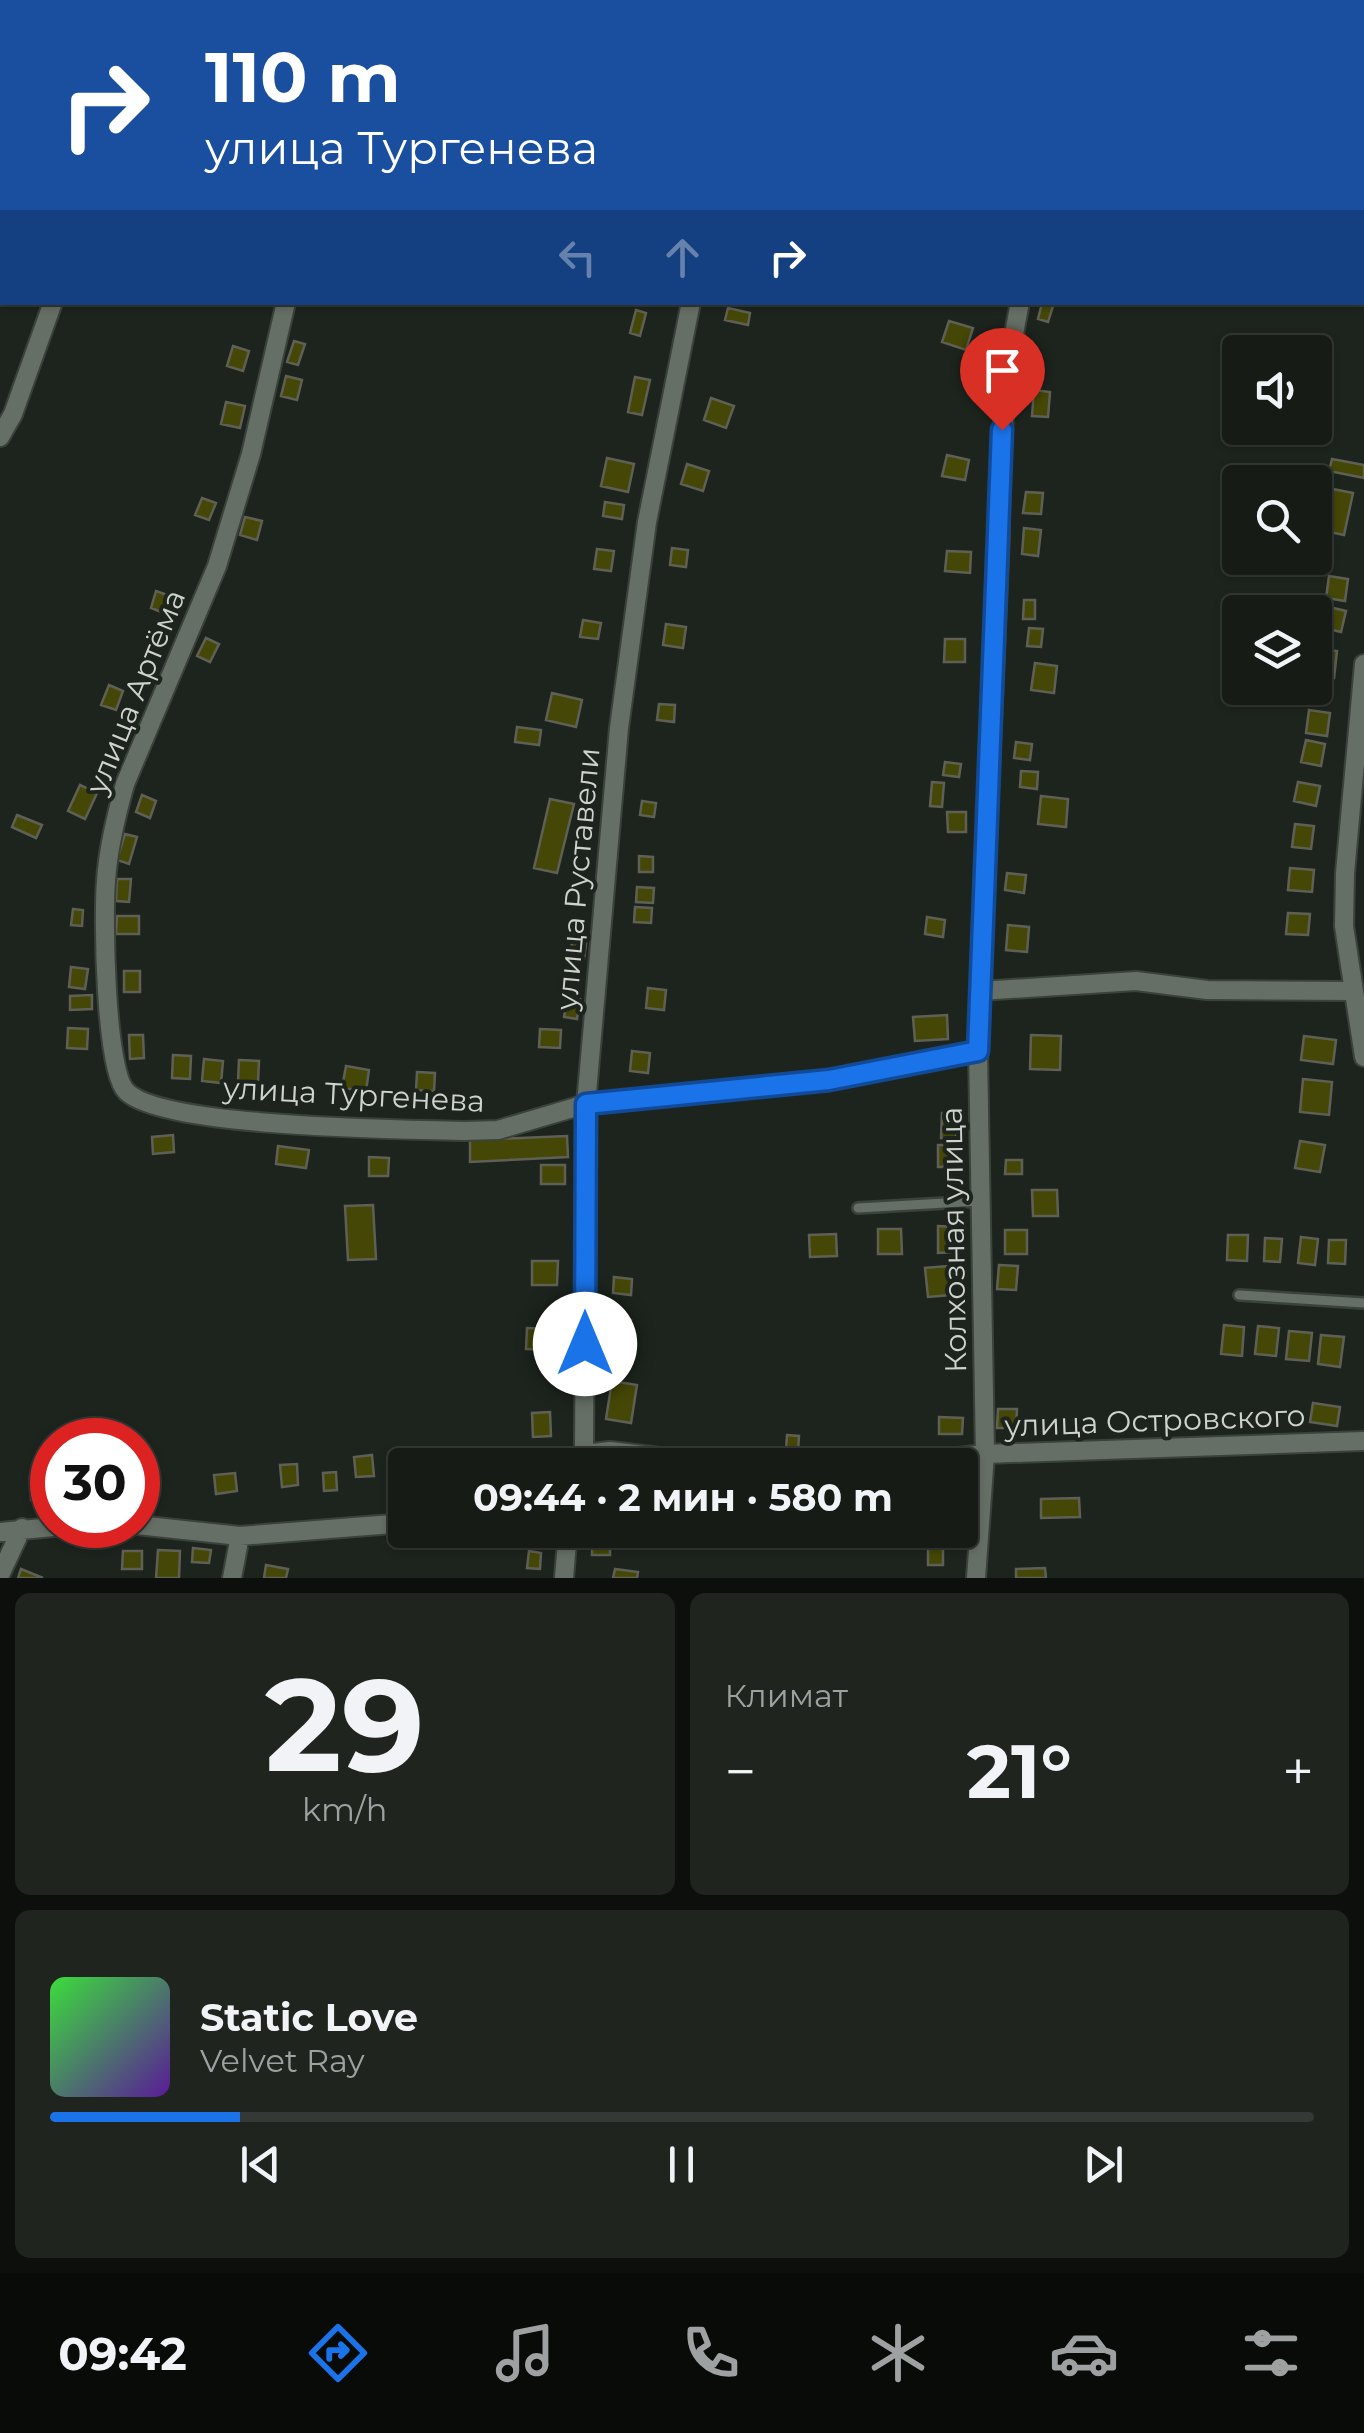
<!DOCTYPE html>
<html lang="ru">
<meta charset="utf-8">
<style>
:root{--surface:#161b16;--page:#1f241f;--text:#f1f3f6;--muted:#9ea1a1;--line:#353935;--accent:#1a73e8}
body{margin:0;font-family:Montserrat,sans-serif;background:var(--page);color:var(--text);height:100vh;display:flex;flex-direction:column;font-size:38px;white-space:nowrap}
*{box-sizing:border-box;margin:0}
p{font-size:32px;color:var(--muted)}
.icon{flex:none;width:55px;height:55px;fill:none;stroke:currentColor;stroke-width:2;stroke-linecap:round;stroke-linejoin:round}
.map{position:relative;height:1578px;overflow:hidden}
.details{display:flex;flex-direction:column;gap:15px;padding:15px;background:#0c0f0c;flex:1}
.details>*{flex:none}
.hud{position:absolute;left:0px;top:0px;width:1365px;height:305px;box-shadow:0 2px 8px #0004,0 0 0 2px var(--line);background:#1a4fa0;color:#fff;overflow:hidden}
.buttons{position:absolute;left:1222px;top:335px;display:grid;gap:20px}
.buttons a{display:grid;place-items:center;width:110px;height:110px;border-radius:10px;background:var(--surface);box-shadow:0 2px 8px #0004,0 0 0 2px var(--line);font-size:50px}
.speed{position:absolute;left:30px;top:1418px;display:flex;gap:20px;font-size:50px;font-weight:700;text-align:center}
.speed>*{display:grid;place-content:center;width:130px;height:130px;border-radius:50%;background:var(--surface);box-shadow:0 2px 8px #0004,0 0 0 2px var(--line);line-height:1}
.speed .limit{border:15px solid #d22;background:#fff;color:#111}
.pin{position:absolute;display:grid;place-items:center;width:85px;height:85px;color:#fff;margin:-102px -42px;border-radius:50% 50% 50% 0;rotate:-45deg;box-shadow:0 0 10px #0007}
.pin .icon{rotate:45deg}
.me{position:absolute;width:110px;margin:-55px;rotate:0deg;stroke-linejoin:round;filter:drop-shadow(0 0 8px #0008)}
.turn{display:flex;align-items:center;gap:35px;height:210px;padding:0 40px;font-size:45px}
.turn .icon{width:130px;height:130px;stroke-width:2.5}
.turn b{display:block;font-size:70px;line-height:85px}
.lanes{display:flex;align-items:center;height:95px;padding:0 40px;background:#0003;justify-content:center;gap:50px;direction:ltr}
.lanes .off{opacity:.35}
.big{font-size:75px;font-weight:700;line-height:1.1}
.details .tile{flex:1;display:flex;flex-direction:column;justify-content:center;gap:15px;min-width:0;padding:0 35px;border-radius:15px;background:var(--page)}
.details .dial{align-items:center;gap:0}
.dial b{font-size:130px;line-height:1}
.song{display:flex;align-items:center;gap:30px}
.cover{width:120px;height:120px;border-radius:15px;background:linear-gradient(135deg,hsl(120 70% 55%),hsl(270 70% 35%))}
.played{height:10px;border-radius:5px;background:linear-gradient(90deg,var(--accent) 15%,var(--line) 15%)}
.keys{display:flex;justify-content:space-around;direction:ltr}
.heat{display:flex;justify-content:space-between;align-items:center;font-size:55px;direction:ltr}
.details .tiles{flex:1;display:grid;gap:15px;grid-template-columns:1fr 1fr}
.tile:last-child{grid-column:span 2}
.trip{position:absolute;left:388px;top:1448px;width:590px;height:100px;border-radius:10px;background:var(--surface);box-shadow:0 2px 8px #0004,0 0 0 2px var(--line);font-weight:700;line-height:100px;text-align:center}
.menu{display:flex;height:160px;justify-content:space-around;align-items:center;background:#090b09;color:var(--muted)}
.menu .icon{width:70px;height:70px}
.menu .on{color:var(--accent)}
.menu b{font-size:45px;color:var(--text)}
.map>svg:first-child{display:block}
</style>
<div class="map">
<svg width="1364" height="1578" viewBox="0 0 1364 1578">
<rect width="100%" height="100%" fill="#1d241d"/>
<path fill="#444705" stroke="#5f6055" stroke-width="2.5" d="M1042 303 1053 306 1048 322 1038 319Z
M728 308 750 313 748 325 725 320Z
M636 310 646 313 640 336 630 333Z
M949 321 973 328 966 350 942 342Z
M294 341 305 344 298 365 287 362Z
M233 346 249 351 243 371 227 366Z
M286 376 302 380 297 400 281 396Z
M635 377 650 380 642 415 628 412Z
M1034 390 1050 392 1048 417 1032 416Z
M711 398 734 406 726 428 704 420Z
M226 402 245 406 240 428 221 424Z
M947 455 969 460 965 480 942 476Z
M607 458 634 464 628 492 601 486Z
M1332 459 1364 465V478L1329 471Z
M687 464 709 471 703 491 681 484Z
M1323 487 1353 493 1344 535 1315 529Z
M1026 492 1043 493 1041 514 1023 513Z
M202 498 216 503 209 520 195 515Z
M605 502 624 505 622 519 603 516Z
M245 517 262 521 257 540 240 535Z
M1024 528 1041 530 1038 556 1022 554Z
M672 548 688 550 686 567 670 565Z
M597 549 614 551 611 571 594 569Z
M947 551 971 552 970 573 945 571Z
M1329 576 1348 579 1345 601 1326 598Z
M156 591 170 596 164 613 151 608Z
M1024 600H1035V619H1023Z
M1325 606 1346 611 1341 632 1320 627Z
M583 620 601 623 598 639 580 637Z
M666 624 686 627 683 648 663 645Z
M1029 628 1043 629 1041 647 1027 646Z
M206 638 219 644 210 662 197 656Z
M945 639H965V662H944Z
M1320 649 1337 651 1334 678 1318 676Z
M1035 663 1057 666 1054 693 1031 690Z
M109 685 123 691 116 710 101 705Z
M552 693 582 700 576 727 546 720Z
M659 704 675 705 674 722 657 720Z
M1309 710 1330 713 1327 736 1306 733Z
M517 727 541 730 539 745 515 742Z
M1306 740 1325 744 1321 766 1301 762Z
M1016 742 1032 744 1030 760 1014 758Z
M945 762 961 764 959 777 943 775Z
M1021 771 1038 772 1037 789 1020 787Z
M932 782 944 783 942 807 930 806Z
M1298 782 1320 786 1316 806 1294 801Z
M80 785 97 793 85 819 68 811Z
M142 795 156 801 150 818 136 812Z
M1041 796 1068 799 1066 827 1038 824Z
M550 799 574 804 557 873 534 868Z
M642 801 656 803 654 817 640 815Z
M947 812H966V832H948Z
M17 815 42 825 36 838 12 827Z
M1295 824 1314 826 1311 849 1292 847Z
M125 834 137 837 129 864 117 860Z
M639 856 653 857V872H639Z
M1290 868 1314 870 1312 892 1288 890Z
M1007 873 1026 875 1024 893 1005 890Z
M117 879H131L129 902 116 901Z
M637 887 654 888 653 903 636 902Z
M635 907 652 908 651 923 634 922Z
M73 909 83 910 82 926 71 925Z
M1288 913 1310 914 1308 935 1286 934Z
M117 916H139V934H116Z
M927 917 945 920 943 937 925 934Z
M1008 925 1029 927 1027 952 1006 950Z
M573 934 587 936 584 959 570 958Z
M71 967 88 969 85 989 69 987Z
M124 971H140V992H124Z
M648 988 666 990 664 1010 646 1008Z
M92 995V1009L70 1010V996Z
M567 997 580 999 577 1019 564 1017Z
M947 1015 948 1039 915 1041 913 1017Z
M68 1028 88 1029 87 1049 67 1048Z
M540 1029 561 1030 560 1048 539 1047Z
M129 1035H143L144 1058 130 1059Z
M1031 1035 1061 1036 1060 1070 1030 1069Z
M1304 1036 1336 1040 1333 1064 1301 1060Z
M632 1051 650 1053 648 1073 630 1071Z
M173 1055 191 1056 190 1079 172 1078Z
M204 1059 223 1061 221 1083 202 1081Z
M239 1060 259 1061 258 1082 238 1081Z
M346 1066 369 1070 366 1091 342 1088Z
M417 1072 435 1073 434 1091 416 1090Z
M1303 1079 1332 1082 1329 1115 1300 1112Z
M942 1113 957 1114 956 1139 941 1138Z
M173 1135 174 1152 153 1154 152 1137Z
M567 1136 568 1157 470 1162V1140Z
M1300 1141 1325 1145 1320 1172 1295 1168Z
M938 1145H957V1167H938Z
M278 1146 309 1150 306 1168 276 1164Z
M369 1157 389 1158 388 1176H369Z
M1006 1160H1022V1174H1005Z
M541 1165H565V1184H541Z
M1032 1190H1057L1058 1216H1033Z
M373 1205 376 1259 348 1260 345 1206Z
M938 1226 956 1227V1252L938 1253Z
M878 1229H901L902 1254H878Z
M1005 1230H1027V1254H1005Z
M836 1234 837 1256 810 1257 809 1235Z
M1228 1235H1248L1247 1261 1227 1260Z
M1301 1237 1318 1239 1315 1265 1298 1263Z
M1265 1238 1282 1239 1280 1262 1264 1261Z
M1329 1240H1346L1345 1264 1328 1263Z
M532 1261H558L557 1285H532Z
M999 1265 1018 1266 1016 1290 997 1289Z
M948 1266 951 1295 928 1297 925 1268Z
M614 1277 632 1279 631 1295 613 1293Z
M609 1317 631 1320 629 1337 607 1335Z
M1224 1325 1244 1327 1242 1356 1221 1354Z
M1258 1326 1279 1328 1276 1356 1255 1354Z
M527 1328 551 1329 549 1350 526 1349Z
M1289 1331 1312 1333 1309 1361 1286 1359Z
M1321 1335 1344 1337 1340 1367 1318 1364Z
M612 1381 637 1385 631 1423 606 1419Z
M1313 1403 1340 1407 1337 1426 1310 1422Z
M998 1409H1017L1016 1428H997Z
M550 1412 551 1436 533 1437 532 1413Z
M939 1417 963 1418 962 1434H939Z
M787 1435 799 1436 798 1452 786 1451Z
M372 1455 374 1476 356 1477 354 1457Z
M482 1457 483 1465H463L462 1458Z
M429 1458 430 1465H405V1468L404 1461Z
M548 1458 549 1465H533V1459Z
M297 1464 298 1485 282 1487 280 1465Z
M336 1472 337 1490 324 1491 323 1473Z
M235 1473 237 1491 216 1494 214 1475Z
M51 1477 52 1499 31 1500 30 1478Z
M1079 1498 1080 1517 1041 1518V1499Z
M928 1538H943V1565H928Z
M592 1541H610V1555H592Z
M193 1548 211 1550 209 1563 192 1562Z
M158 1550 180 1551 179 1578H156Z
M123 1551H142V1569H122Z
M529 1551 541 1553 540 1569 527 1568Z
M266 1565 288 1569 286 1578H264Z
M1045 1568 1046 1578H1016V1569Z
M21 1569 43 1578H18Z
M615 1569 638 1572 637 1578H613Z"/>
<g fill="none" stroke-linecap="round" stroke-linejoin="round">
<defs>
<path id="service" d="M1354 2 1355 0
M858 1208 980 1201
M1239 1295 1364 1303"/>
<path id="minor" d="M1049 0 1067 2
M185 2 186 0
M402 2 403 0
M737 2V0
M1164 2V0
M1193 2 1224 0
M286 302 251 454 217 566 125 784C116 816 108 848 106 881 103 915 105 1070 126 1091 160 1128 405 1129 464 1131L498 1130 586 1104 829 1080 978 1051
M0 437 13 414 53 302
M1364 664 1345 873 1344 926 1364 1057
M980 991 1136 981 1207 990 1353 991
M584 1454 610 1451 726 1465
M581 1465 584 1454 586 1104 619 728 647 522 691 302
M888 1465 985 1454 1364 1441
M137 1525 240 1536 405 1523
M0 1532 74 1525
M0 1575 22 1528
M232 1578 240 1536
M564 1578 568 1530
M976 1578 985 1454 978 1051 1000 535C1000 456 1004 380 1020 302"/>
</defs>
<use href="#service" stroke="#3b413b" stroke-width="14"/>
<use href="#minor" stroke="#3b413b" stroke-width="22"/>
<use href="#service" stroke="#666f66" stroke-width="9"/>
<use href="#minor" stroke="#666f66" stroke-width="18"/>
</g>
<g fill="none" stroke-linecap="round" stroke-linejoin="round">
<defs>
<path id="route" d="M585 1344 586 1104 829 1080 978 1051 1002 430"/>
</defs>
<use href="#route" stroke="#114b97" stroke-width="25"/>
<use href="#route" stroke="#1a73e8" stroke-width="18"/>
</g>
<g text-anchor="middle" stroke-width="8" stroke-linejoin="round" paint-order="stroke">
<g font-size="30" fill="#ced3ce" stroke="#1d241d">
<text transform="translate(136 692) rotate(-68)" y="10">улица Артёма</text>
<text transform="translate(578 879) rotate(-85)" y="10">улица Руставели</text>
<text transform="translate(354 1095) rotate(3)" y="10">улица Тургенева</text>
<text transform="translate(954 1240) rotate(-91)" y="10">Колхозная улица</text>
<text transform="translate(1155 1421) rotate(-2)" y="10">улица Островского</text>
</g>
</g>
</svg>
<div class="buttons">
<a><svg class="icon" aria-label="sound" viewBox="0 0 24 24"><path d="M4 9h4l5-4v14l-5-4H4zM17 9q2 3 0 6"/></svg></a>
<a><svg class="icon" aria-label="search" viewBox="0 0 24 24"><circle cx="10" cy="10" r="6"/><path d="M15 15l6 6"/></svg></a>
<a><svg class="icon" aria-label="layers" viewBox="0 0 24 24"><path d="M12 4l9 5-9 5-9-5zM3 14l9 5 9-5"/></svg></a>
</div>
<div class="speed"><div class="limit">30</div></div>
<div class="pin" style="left:1002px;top:430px;background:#d93025"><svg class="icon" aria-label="arrive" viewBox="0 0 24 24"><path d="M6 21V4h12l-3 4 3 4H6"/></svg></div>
<svg class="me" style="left:585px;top:1344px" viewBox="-20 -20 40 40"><circle r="19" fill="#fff"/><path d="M0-13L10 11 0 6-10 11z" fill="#1a73e8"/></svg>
<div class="trip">09:44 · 2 мин · 580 m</div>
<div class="hud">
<div class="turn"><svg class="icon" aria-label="right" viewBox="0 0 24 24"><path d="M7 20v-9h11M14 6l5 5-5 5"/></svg><div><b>110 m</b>улица Тургенева</div></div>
<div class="lanes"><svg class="icon off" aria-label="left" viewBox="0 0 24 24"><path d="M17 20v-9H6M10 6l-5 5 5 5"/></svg><svg class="icon off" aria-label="ahead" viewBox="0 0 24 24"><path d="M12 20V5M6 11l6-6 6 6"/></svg><svg class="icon" aria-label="right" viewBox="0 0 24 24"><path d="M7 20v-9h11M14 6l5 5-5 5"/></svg></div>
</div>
</div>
<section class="details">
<div class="tiles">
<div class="tile dial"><b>29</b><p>km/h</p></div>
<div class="tile"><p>Климат</p>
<div class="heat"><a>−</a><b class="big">21°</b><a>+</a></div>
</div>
<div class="tile">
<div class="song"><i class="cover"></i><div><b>Static Love</b><p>Velvet Ray</p></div></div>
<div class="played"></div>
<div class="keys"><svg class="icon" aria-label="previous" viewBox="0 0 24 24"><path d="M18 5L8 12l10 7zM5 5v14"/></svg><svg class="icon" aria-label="pause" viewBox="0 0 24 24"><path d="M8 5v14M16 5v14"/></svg><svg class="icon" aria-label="next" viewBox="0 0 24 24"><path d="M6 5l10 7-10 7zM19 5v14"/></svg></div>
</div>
</div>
</section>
<nav class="menu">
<b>09:42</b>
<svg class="icon on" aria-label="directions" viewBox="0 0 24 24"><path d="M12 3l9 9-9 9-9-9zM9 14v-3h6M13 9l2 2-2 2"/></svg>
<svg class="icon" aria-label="music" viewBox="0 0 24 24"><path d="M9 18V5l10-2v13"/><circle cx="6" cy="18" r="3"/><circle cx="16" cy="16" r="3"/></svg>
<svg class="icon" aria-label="phone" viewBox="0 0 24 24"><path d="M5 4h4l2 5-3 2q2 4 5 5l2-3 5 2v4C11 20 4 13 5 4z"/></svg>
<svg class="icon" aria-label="climate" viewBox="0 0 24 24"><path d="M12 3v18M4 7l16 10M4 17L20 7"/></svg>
<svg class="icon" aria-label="car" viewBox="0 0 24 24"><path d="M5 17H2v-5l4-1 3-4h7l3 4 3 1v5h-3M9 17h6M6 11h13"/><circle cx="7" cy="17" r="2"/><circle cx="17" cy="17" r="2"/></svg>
<svg class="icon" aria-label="filters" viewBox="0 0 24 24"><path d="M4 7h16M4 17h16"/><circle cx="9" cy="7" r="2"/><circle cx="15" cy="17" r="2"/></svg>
</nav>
